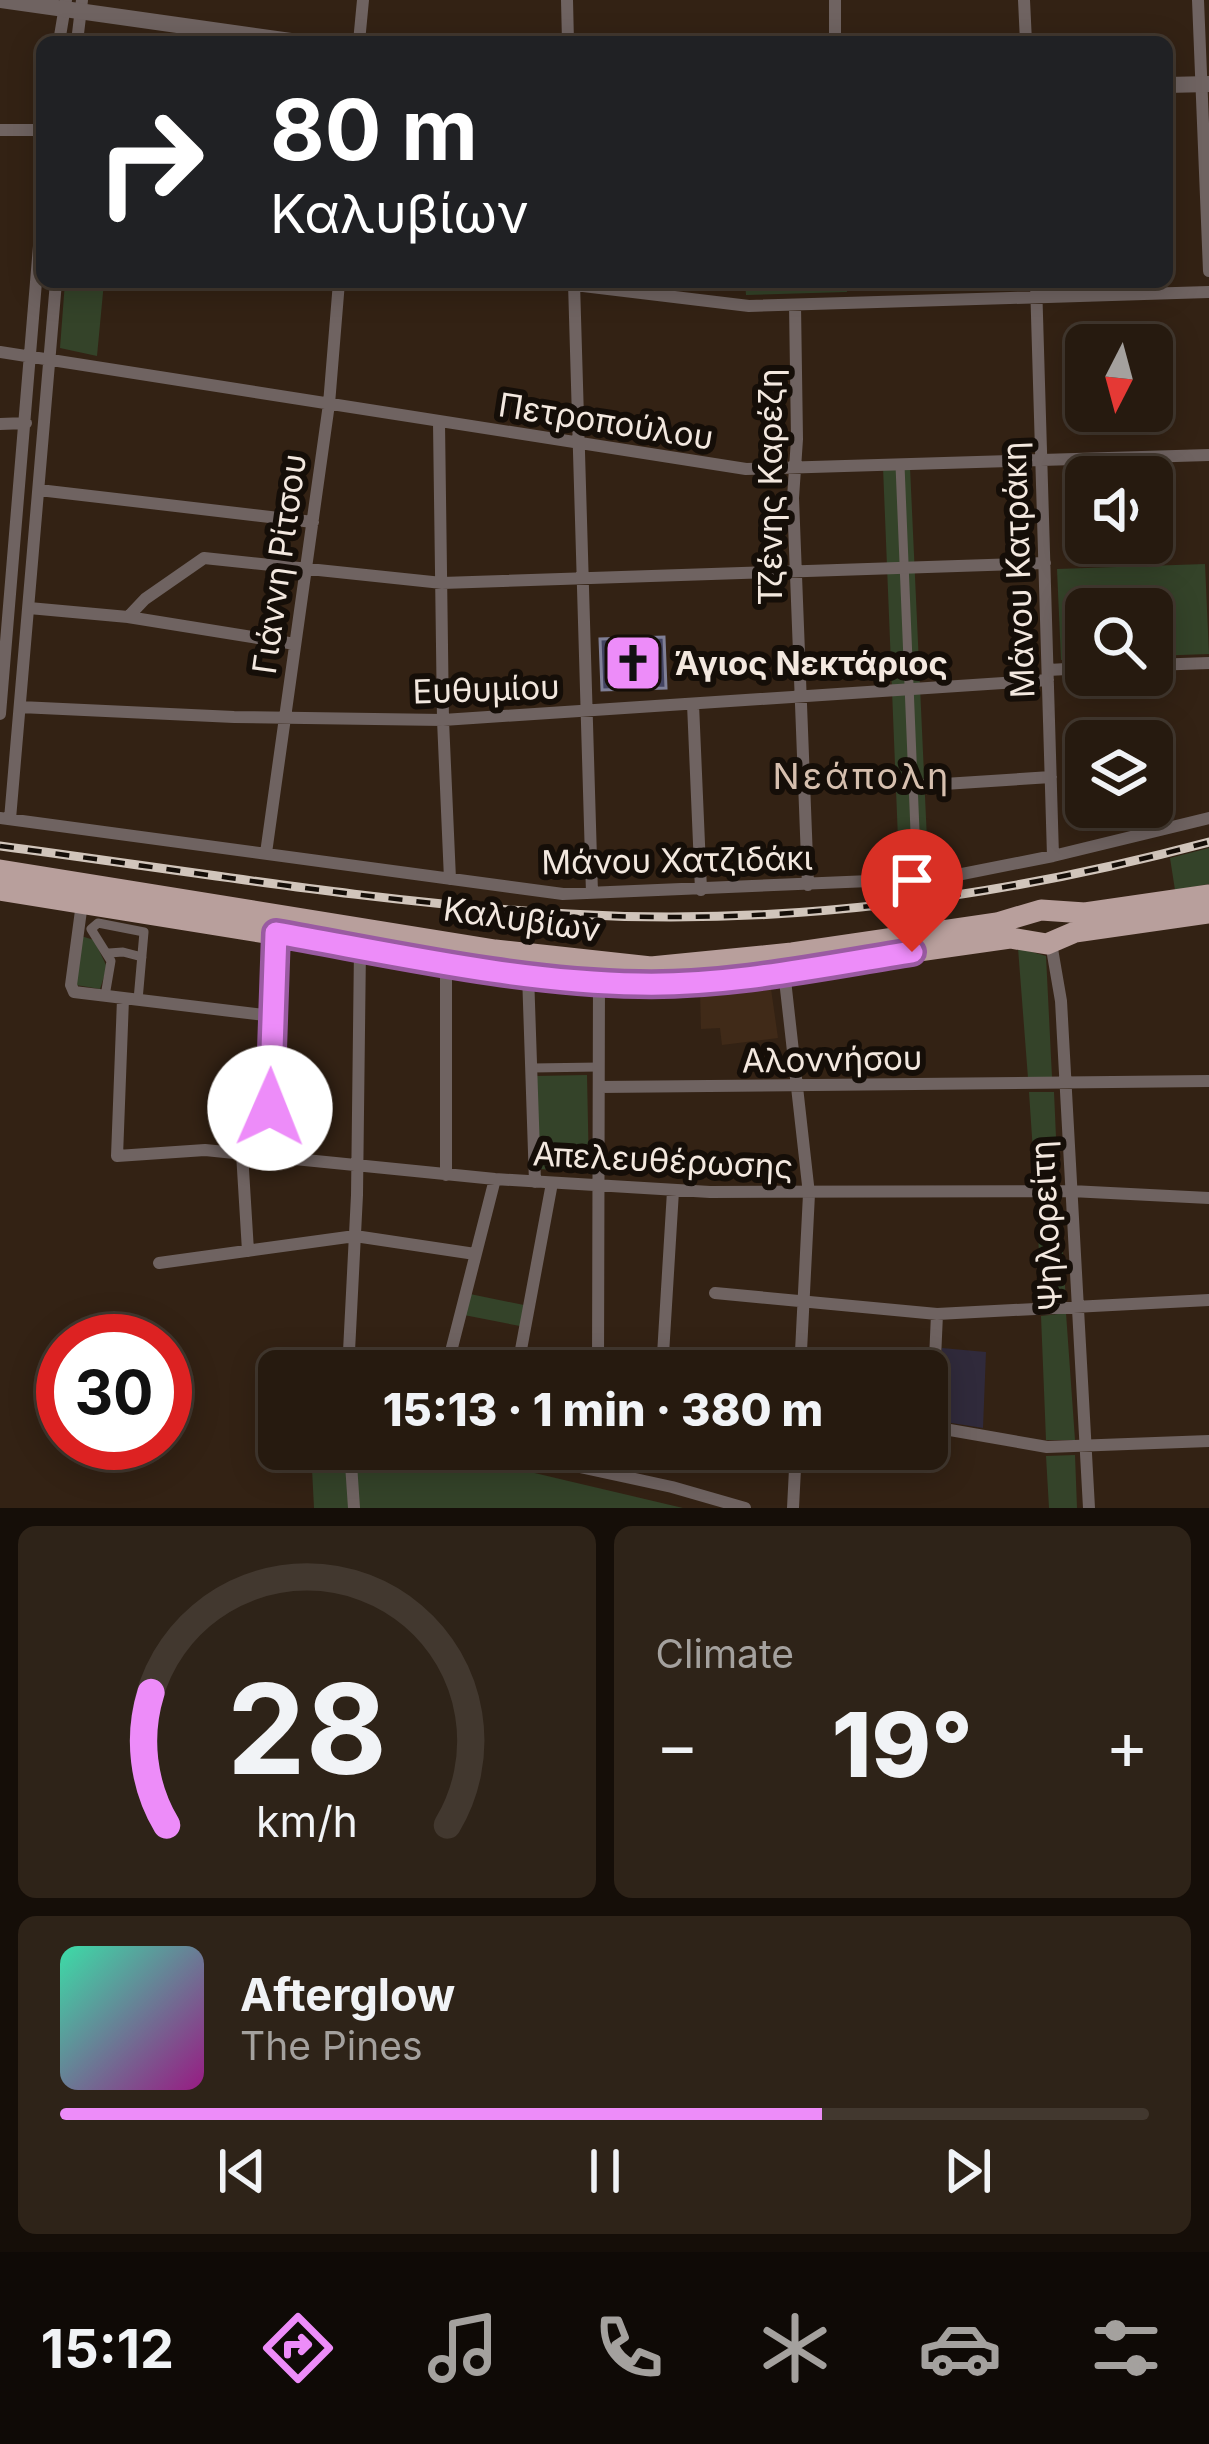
<!DOCTYPE html>
<meta charset="utf-8">
<style>
:root{--surface:#261a0f;--page:#2e2318;--text:#f1f3f6;--muted:#a4a19e;--line:#42382f;--accent:#ed8cf9}
body{margin:0;font-family:Inter,sans-serif;background:var(--page);color:var(--text);height:100vh;display:flex;flex-direction:column;font-size:45px;white-space:nowrap}
*{box-sizing:border-box;margin:0}
p{font-size:39px;color:var(--muted)}
.icon{flex:none;width:66px;height:66px;fill:none;stroke:currentColor;stroke-width:2;stroke-linecap:round;stroke-linejoin:round}
.map{position:relative;height:1508px;overflow:hidden}
.drawer{display:flex;flex-direction:column;gap:18px;padding:18px;background:#150e08;flex:1}
.drawer>*{flex:none}
.top-card{position:absolute;left:36px;top:36px;width:1137px;height:252px;border-radius:18px;box-shadow:0 6px 30px #0003,0 0 0 3px var(--line);background:#202124;color:#fff;overflow:hidden}
.needle{width:78px;rotate:186deg}
.tools{position:absolute;left:1065px;top:324px;display:grid;gap:24px}
.tools a{display:grid;place-items:center;width:108px;height:108px;border-radius:18px;background:var(--surface);box-shadow:0 6px 30px #0003,0 0 0 3px var(--line);font-size:60px}
.speed{position:absolute;left:36px;top:1314px;display:flex;gap:24px;font-size:60px;font-weight:700;text-align:center}
.speed>*{display:grid;place-content:center;width:156px;height:156px;border-radius:50%;background:var(--surface);box-shadow:0 6px 30px #0003,0 0 0 3px var(--line);line-height:1}
.speed .limit{border:18px solid #d22;background:#fff;color:#111}
.pin{position:absolute;display:grid;place-items:center;width:102px;height:102px;color:#fff;margin:-123px -51px;border-radius:50% 50% 50% 0;rotate:-45deg;box-shadow:0 0 12px #0007}
.pin .icon{rotate:45deg}
.me{position:absolute;width:132px;margin:-66px;rotate:1deg;stroke-linejoin:round;filter:drop-shadow(0 0 9px #0008)}
.turn{display:flex;align-items:center;gap:42px;height:252px;padding:0 36px;font-size:54px}
.turn .icon{width:156px;height:156px;stroke-width:2.5}
.turn b{display:block;font-size:84px;line-height:102px}
.big{font-size:90px;font-weight:800;line-height:1.1}
.drawer .card{flex:1;display:flex;flex-direction:column;justify-content:center;gap:18px;min-width:0;padding:0 42px;border-radius:18px;background:var(--page)}
.drawer .dial{align-items:center;gap:0}
.dial svg{height:312px;overflow:visible;fill:none;stroke:var(--line);stroke-width:7;stroke-linecap:round;text-anchor:middle}
.dial text{fill:var(--text);stroke:none}
.song{display:flex;align-items:center;gap:36px}
.cover{width:144px;height:144px;border-radius:18px;background:linear-gradient(135deg,hsl(160 70% 55%),hsl(310 70% 35%))}
.played{height:12px;border-radius:6px;background:linear-gradient(90deg,var(--accent) 70%,var(--line) 70%)}
.keys{display:flex;justify-content:space-around;direction:ltr}
.heat{display:flex;justify-content:space-between;align-items:center;font-size:66px;direction:ltr}
.drawer .tiles{flex:1;display:grid;gap:18px;grid-template-columns:1fr 1fr}
.card:last-child{grid-column:span 2}
.trip{position:absolute;left:258px;top:1350px;width:690px;height:120px;border-radius:18px;background:var(--surface);box-shadow:0 6px 30px #0003,0 0 0 3px var(--line);font-weight:800;line-height:120px;text-align:center}
.tab-bar{display:flex;height:192px;justify-content:space-around;align-items:center;background:#0f0a06;color:var(--muted)}
.tab-bar .icon{width:84px;height:84px}
.tab-bar .active{color:var(--accent)}
.tab-bar b{font-size:54px;color:var(--text)}
.map>svg:first-child{display:block}
</style>
<div class="map">
<svg width="1209" height="1508" viewBox="0 0 1209 1508">
<rect width="100%" height="100%" fill="#332214"/>
<path fill="#402a18" d="M770 982 778 1038 722 1045 720 1028 701 1029 700 991Z"/>
<path fill="#302a3b" d="M942 1348 986 1352 983 1428 939 1421Z"/>
<path fill="#344329" d="M65 282H104L97 356 60 348Z
M745 282H846L847 292 746 295Z
M883 467H910L928 862 899 864Z
M1205 564 1209 654 1152 656V609H1086V659L1061 660 1057 569Z
M1209 848V884L1175 890 1170 858Z
M81 936 94 940 107 967 100 989 76 985Z
M1018 948 1046 956 1052 1077 1028 1078Z
M587 1075 589 1173 540 1169 536 1076Z
M1029 1092H1054L1058 1182H1035Z
M1036 1200H1060L1066 1303 1042 1305Z
M470 1294 524 1305 520 1326 464 1315Z
M1066 1313 1075 1440H1046L1041 1316Z
M311 1449H403L462 1456 683 1508H314Z
M1075 1455 1077 1508H1049L1046 1456Z"/>
<path fill="#434361" stroke="#7f7f96" stroke-width="3" d="M664 637 666 688 602 690 600 639Z"/>
<g fill="none" stroke-linecap="round" stroke-linejoin="round">
<path stroke="#6f6361" stroke-width="9" d="M900 465 917 880
M109 953 123 952 142 957
M105 996 111 961 91 929 98 923 144 932 138 1000
M532 1068 599 1067"/>
<path stroke="#6f6361" stroke-width="12" d="M567 0 568 42
M1024 0 1026 42
M1198 0 1209 271
M59 42 66 0
M77 42 82 0
M359 42 363 0
M835 42V0
M0 130H42
M550 282 749 306 1209 292
M1036 282 1053 856
M574 283 592 893
M795 305 797 439 793 498 808 885
M0 352 746 469 1209 455
M439 423 443 720 450 879
M0 424 26 423
M39 490 313 522
M29 608 128 617 295 644
M128 617 145 599 204 558 442 583 1045 563
M1152 665 1209 663
M1048 670 1086 668
M693 704 701 890
M20 707 234 717 443 720 1048 680
M0 714 42 210
M913 786 1051 777
M0 818 563 894 942 878 1053 856 1209 818
M10 819 56 282
M266 853 329 404 339 282
M82 903 71 985 74 992 272 1016
M1051 943 1061 1001 1089 1508
M784 971 809 1194 800 1371
M528 974 535 1182
M123 999 117 1156 205 1150 495 1179 710 1192 1071 1191 1209 1198
M599 1087 1209 1081
M242 1153 248 1251
M269 1155 276 934
M446 1175V962
M159 1263 355 1236 475 1254
M715 1293 937 1314 1209 1300
M598 1357 662 1371
M348 1371 357 1195 360 948
M446 1371 495 1179
M517 1371 552 1183
M598 1371 599 976
M662 1371 673 1191
M927 1426 1047 1447 1209 1441
M932 1427 937 1314
M350 1449 354 1508
M497 1449 672 1487 745 1508
M596 1470V1449
M793 1508 796 1449"/>
<path stroke="#6f6361" stroke-width="16" d="M1 0 298 42
M1167 85 1209 84"/>
<path stroke="#b89f9c" stroke-width="21" d="M0 870 495 950 651 967 792 953 997 923 1041 910 1085 913 1209 895
M0 890 446 962 635 984 722 979 1010 938 1047 944 1075 932 1209 913"/>
<defs>
<path id="rail" d="M0 846C189 871 379 903 569 914 784 927 1002 897 1209 842"/>
</defs>
<use href="#rail" stroke="#d1c5bb" stroke-width="9"/>
<use href="#rail" stroke="#150e08" stroke-width="4.5" stroke-dasharray="14" stroke-linecap="butt"/>
</g>
<g fill="none" stroke-linecap="round" stroke-linejoin="round">
<defs>
<path id="route" d="M270 1108 276 933C395 954 518 982 639 984 730 986 823 966 912 952"/>
</defs>
<use href="#route" stroke="#9a5ba2" stroke-width="30"/>
<use href="#route" stroke="#ed8cf9" stroke-width="21"/>
</g>
<defs>
<symbol id="church-square" viewBox="-11 -11 22 22"><rect x="-9" y="-9" width="18" height="18" rx="4" fill="#ed8cf9" stroke="#150e08"/><path d="M-1.2-6h2.4v3.5h3.3v2.4h-3.3V6h-2.4V-.1h-3.3v-2.4h3.3Z" fill="#111"/></symbol>
</defs>
<g fill-rule="evenodd">
<use href="#church-square" x="600" y="630" width="66" height="66"/>
</g>
<g text-anchor="middle" stroke-width="12" stroke-linejoin="round" paint-order="stroke">
<g font-size="33" fill="#f3e8df" stroke="#150e08">
<text transform="translate(606 421) rotate(9)" y="12">Πετροπούλου</text>
<text transform="translate(770 487) rotate(-90)" y="12">Τζένης Καρέζη</text>
<text transform="translate(279 564) rotate(-82)" y="12">Γιάννη Ρίτσου</text>
<text transform="translate(1018 570) rotate(-92)" y="12">Μάνου Κατράκη</text>
<text transform="translate(486 689) rotate(-2)" y="12">Ευθυμίου</text>
<text transform="translate(677 860) rotate(-1)" y="12">Μάνου Χατζιδάκι</text>
<text transform="translate(522 919) rotate(8)" y="12">Καλυβίων</text>
<text transform="translate(832 1059) rotate(-1)" y="12">Αλοννήσου</text>
<text transform="translate(663 1160) rotate(3)" y="12">Απελευθέρωσης</text>
<text transform="translate(1046 1226) rotate(-93)" y="12">Ψηλορείτη</text>
</g>
<g font-size="33" font-weight="bold" fill="#f3e8df" stroke="#150e08" text-anchor="start">
<text x="675" y="675">Άγιος Νεκτάριος</text>
</g>
<g font-size="36" letter-spacing="3" fill="#d6bfae" stroke="#150e08">
<text x="862" y="789">Νεάπολη</text>
</g>
</g>
</svg>
<div class="tools">
<a><svg class="needle" viewBox="-14 -14 28 28"><path d="M0-13l5 13h-10z" fill="#e53935"/><path d="M0 13l5-13h-10z" fill="#a4a19e"/></svg></a>
<a><svg class="icon" aria-label="sound" viewBox="0 0 24 24"><path d="M4 9h4l5-4v14l-5-4H4zM17 9q2 3 0 6"/></svg></a>
<a><svg class="icon" aria-label="search" viewBox="0 0 24 24"><circle cx="10" cy="10" r="6"/><path d="M15 15l6 6"/></svg></a>
<a><svg class="icon" aria-label="layers" viewBox="0 0 24 24"><path d="M12 4l9 5-9 5-9-5zM3 14l9 5 9-5"/></svg></a>
</div>
<div class="speed"><div class="limit">30</div></div>
<div class="pin" style="left:912px;top:952px;background:#d93025"><svg class="icon" aria-label="arrive" viewBox="0 0 24 24"><path d="M6 21V4h12l-3 4 3 4H6"/></svg></div>
<svg class="me" style="left:270px;top:1108px" viewBox="-20 -20 40 40"><circle r="19" fill="#fff"/><path d="M0-13L10 11 0 6-10 11z" fill="#ed8cf9"/></svg>
<div class="trip">15:13 · 1 min · 380 m</div>
<div class="top-card">
<div class="turn"><svg class="icon" aria-label="right" viewBox="0 0 24 24"><path d="M7 20v-9h11M14 6l5 5-5 5"/></svg><div><b>80 m</b>Καλυβίων</div></div>
</div>
</div>
<section class="drawer">
<div class="tiles">
<div class="card dial"><svg viewBox="0 0 100 80">
<path d="M14 69A42 42 0 1 1 86 69"/>
<path d="M14 69A42 42 0 0 1 10 35" stroke="#ed8cf9"/>
<text x="50" y="56" font-size="32" font-weight="700">28</text>
<text x="50" y="72" font-size="11">km/h</text>
</svg></div>
<div class="card"><p>Climate</p>
<div class="heat"><a>−</a><b class="big">19°</b><a>+</a></div>
</div>
<div class="card">
<div class="song"><i class="cover"></i><div><b>Afterglow</b><p>The Pines</p></div></div>
<div class="played"></div>
<div class="keys"><svg class="icon" aria-label="previous" viewBox="0 0 24 24"><path d="M18 5L8 12l10 7zM5 5v14"/></svg><svg class="icon" aria-label="pause" viewBox="0 0 24 24"><path d="M8 5v14M16 5v14"/></svg><svg class="icon" aria-label="next" viewBox="0 0 24 24"><path d="M6 5l10 7-10 7zM19 5v14"/></svg></div>
</div>
</div>
</section>
<nav class="tab-bar">
<b>15:12</b>
<svg class="icon active" aria-label="directions" viewBox="0 0 24 24"><path d="M12 3l9 9-9 9-9-9zM9 14v-3h6M13 9l2 2-2 2"/></svg>
<svg class="icon" aria-label="music" viewBox="0 0 24 24"><path d="M9 18V5l10-2v13"/><circle cx="6" cy="18" r="3"/><circle cx="16" cy="16" r="3"/></svg>
<svg class="icon" aria-label="phone" viewBox="0 0 24 24"><path d="M5 4h4l2 5-3 2q2 4 5 5l2-3 5 2v4C11 20 4 13 5 4z"/></svg>
<svg class="icon" aria-label="climate" viewBox="0 0 24 24"><path d="M12 3v18M4 7l16 10M4 17L20 7"/></svg>
<svg class="icon" aria-label="car" viewBox="0 0 24 24"><path d="M5 17H2v-5l4-1 3-4h7l3 4 3 1v5h-3M9 17h6M6 11h13"/><circle cx="7" cy="17" r="2"/><circle cx="17" cy="17" r="2"/></svg>
<svg class="icon" aria-label="filters" viewBox="0 0 24 24"><path d="M4 7h16M4 17h16"/><circle cx="9" cy="7" r="2"/><circle cx="15" cy="17" r="2"/></svg>
</nav>
